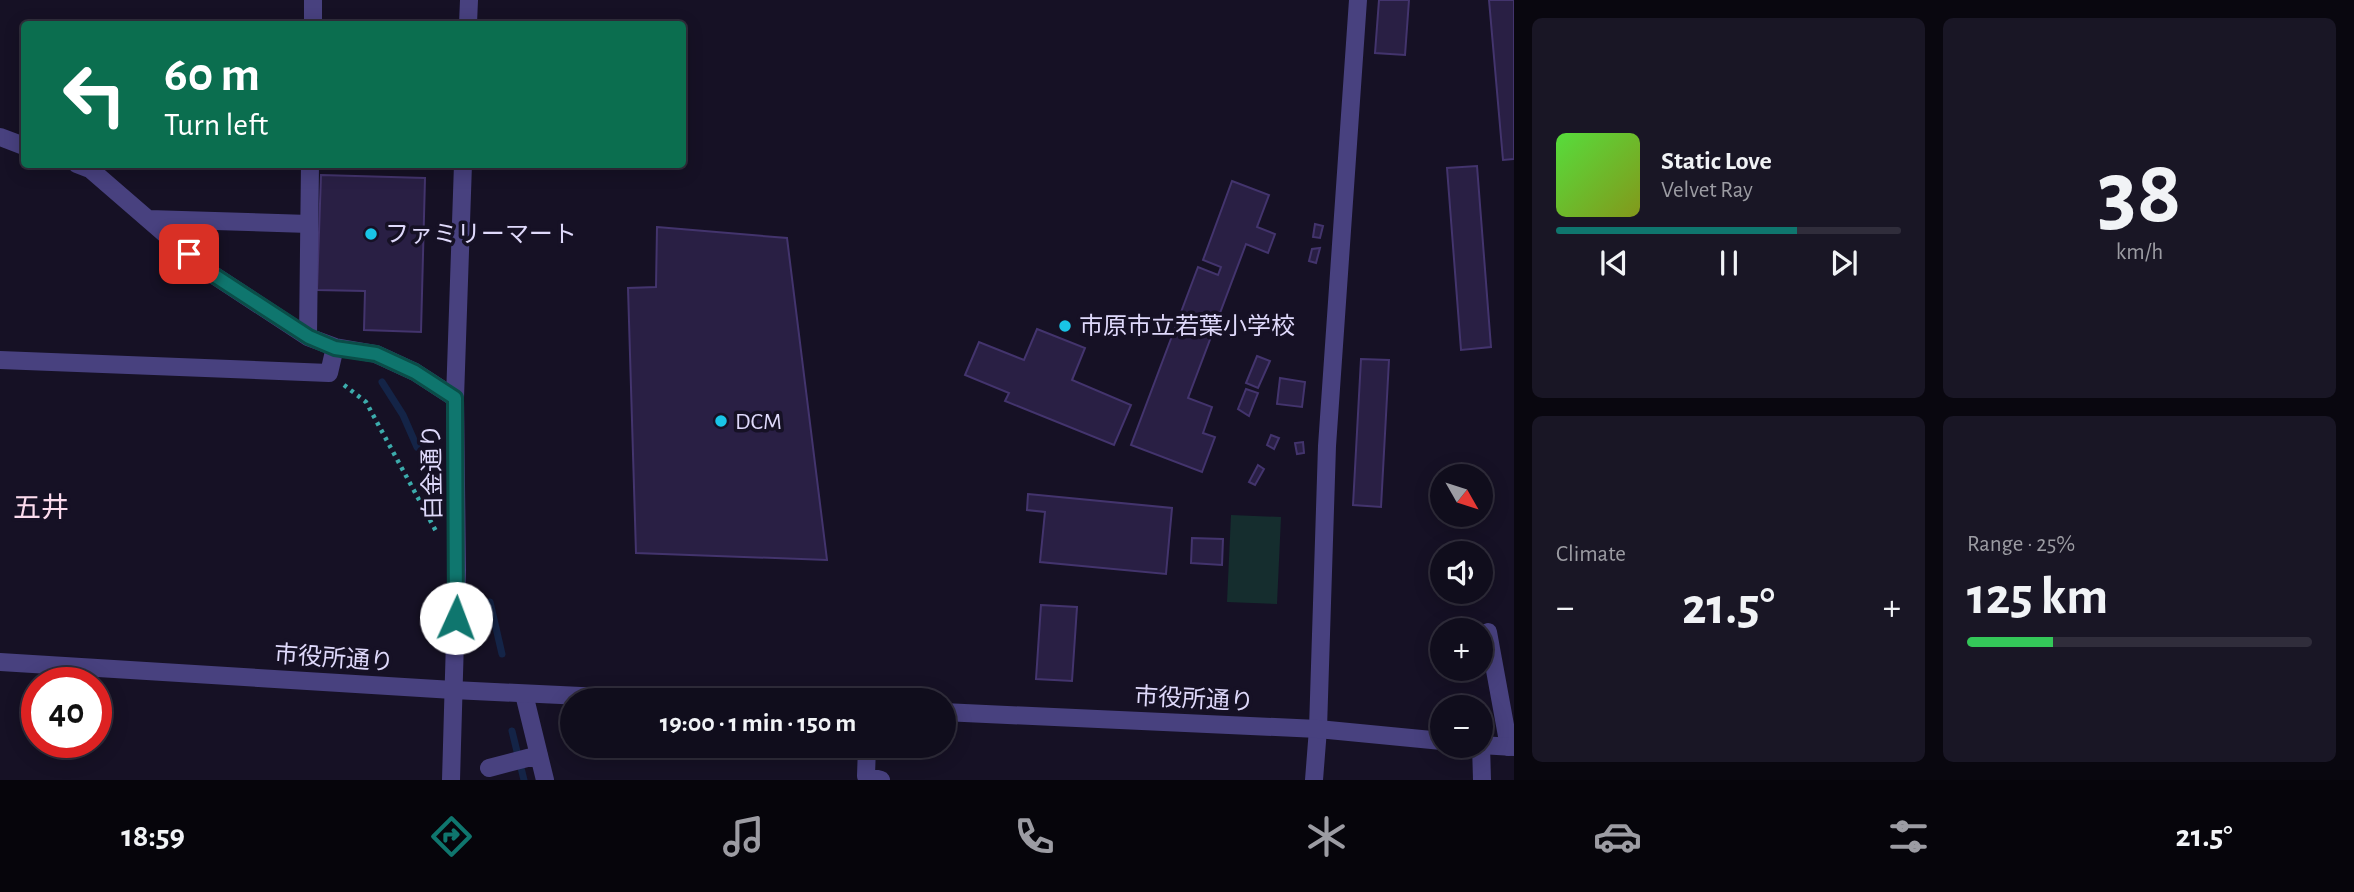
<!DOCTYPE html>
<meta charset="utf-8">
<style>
:root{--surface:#100d1c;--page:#191625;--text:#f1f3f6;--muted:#9c9ca3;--line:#302d3b;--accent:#0f766e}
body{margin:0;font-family:"Alegreya Sans","Noto Sans JP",sans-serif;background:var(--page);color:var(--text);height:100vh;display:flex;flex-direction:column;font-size:26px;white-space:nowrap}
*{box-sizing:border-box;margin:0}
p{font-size:23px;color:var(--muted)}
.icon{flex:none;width:38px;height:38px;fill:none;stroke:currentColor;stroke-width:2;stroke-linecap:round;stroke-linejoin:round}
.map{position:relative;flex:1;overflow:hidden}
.drawer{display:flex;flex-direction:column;gap:18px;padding:18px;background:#09070f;width:840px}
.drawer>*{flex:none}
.banner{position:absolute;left:21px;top:21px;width:665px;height:147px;border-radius:7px;box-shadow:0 4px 18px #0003,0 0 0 2px var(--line);background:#0b6e4f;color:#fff;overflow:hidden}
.needle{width:46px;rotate:129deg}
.fabs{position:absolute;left:1430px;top:464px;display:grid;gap:14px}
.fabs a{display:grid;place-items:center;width:63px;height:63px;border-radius:50%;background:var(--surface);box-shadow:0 4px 18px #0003,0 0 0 2px var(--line);font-size:35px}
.speed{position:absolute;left:21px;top:667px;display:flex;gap:14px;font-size:35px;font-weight:700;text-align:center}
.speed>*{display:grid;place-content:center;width:91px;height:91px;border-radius:50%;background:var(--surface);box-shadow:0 4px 18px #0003,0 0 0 2px var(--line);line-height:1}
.speed .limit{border:10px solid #d22;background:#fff;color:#111}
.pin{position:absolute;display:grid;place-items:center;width:60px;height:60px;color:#fff;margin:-30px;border-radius:14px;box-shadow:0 4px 10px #0006}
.me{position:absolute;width:77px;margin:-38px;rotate:2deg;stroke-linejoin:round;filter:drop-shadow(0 0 5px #0008)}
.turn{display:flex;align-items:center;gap:24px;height:147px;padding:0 28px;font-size:32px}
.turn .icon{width:91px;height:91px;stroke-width:2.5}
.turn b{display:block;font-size:49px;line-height:60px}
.big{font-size:52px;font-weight:700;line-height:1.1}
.drawer .tile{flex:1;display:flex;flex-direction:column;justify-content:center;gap:10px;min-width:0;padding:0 24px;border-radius:10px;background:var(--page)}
.drawer .dial{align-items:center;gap:0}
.dial b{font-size:91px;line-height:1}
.song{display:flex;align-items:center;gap:21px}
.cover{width:84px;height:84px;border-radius:10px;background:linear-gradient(135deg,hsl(110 70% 55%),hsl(70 70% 35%))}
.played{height:7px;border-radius:4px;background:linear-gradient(90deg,var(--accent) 70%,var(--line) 70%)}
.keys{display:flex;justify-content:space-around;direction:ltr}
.heat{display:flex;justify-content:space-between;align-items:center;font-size:38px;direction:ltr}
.charge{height:10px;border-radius:5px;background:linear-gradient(90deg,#34c759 25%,var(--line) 0)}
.drawer .tiles{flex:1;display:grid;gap:18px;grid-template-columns:repeat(2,1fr)}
.trip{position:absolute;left:560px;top:688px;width:396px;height:70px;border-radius:35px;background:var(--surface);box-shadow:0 4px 18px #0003,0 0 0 2px var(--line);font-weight:700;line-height:70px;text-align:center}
.dock{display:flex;height:112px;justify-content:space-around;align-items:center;background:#06050b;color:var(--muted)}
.dock .icon{width:49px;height:49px}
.dock .selected{color:var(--accent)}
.dock b{font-size:32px;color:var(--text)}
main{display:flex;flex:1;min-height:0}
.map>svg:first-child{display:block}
</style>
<main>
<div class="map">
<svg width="1514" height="780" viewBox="0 0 1514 780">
<rect width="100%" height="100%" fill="#161125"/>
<path fill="#152d2e" d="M1231 515 1281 517 1277 604 1227 602Z"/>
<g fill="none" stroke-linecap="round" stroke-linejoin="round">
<path stroke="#142447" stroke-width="7" d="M382 382 403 415 417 447
M490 602 502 654
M512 731 524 780"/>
</g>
<path fill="#291f44" stroke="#43346d" stroke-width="2" d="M1379 0H1409L1405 55 1375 53Z
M1489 0H1514V159L1503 160Z
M1477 166 1491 347 1461 350 1447 168Z
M321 175 425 178 421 332 364 330 365 291 317 290Z
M1232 181 1269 195 1257 227 1275 234 1268 253 1246 244 1188 398 1212 407 1203 433 1215 437 1202 472 1131 445 1198 267 1218 275 1221 267 1203 260Z
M1315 224 1323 226 1320 238 1313 237Z
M657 227 787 238 827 560 636 553 628 288 656 287Z
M1320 248 1316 263 1309 261 1312 249Z
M1037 329 1085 348 1072 380 1131 405 1114 445 1005 401 1009 393 965 375 979 342 1024 360Z
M1257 356 1270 361 1258 388 1246 383Z
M1361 359 1389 360 1381 507 1353 505Z
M1280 378 1305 382 1302 407 1277 404Z
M1246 389 1258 393 1249 416 1238 409Z
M1271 435 1279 438 1274 449 1267 445Z
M1303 442 1304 453 1297 454 1295 443Z
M1258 465 1264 469 1255 485 1249 482Z
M1028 494 1172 508 1166 574 1040 562 1045 512 1027 510Z
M1192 538 1223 539 1222 565 1191 563Z
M1041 605 1077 607 1072 681 1036 679Z"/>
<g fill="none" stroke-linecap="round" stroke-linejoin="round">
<path stroke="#3cacac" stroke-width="4.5" stroke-dasharray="3.5 5" stroke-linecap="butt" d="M344 385 366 402 437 533"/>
<path stroke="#48417f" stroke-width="18" d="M313 24V0
M0 137 24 146
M77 164 90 169 209 272 308 337 335 347 376 354 415 372 455 398
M149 219 309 224
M308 337 310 164
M0 360 329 373 335 347
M1488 632 1509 747
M524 694 545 780
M1481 745 1482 780
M867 746 866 776 881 780
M489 768 539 755
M1314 780 1318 729 1327 446 1358 0"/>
<path stroke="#48417f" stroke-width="18" d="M468 24 469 0
M0 662 453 690 665 700
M943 712 1318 729 1442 741
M1480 745 1514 747
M451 780 457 570 455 398 463 164"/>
</g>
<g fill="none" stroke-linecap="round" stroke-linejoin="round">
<defs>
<path id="route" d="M189 254 209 272 309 337 335 348 376 354 415 372 455 398 456 618"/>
</defs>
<use href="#route" stroke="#0a4d48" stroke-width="18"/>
<use href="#route" stroke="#0f766e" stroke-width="12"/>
</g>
<g fill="#19c5e7" stroke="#161125" stroke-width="2.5">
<circle cx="371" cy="234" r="7"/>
<circle cx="1065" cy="326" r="7"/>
<circle cx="721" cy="421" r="7"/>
</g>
<g text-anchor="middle" stroke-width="7" stroke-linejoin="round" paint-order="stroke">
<g font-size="24" fill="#dfd9fb" stroke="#161125" text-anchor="start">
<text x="385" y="242">ファミリーマート</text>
<text x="1079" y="334">市原市立若葉小学校</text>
<text x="735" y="429">DCM</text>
</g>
<g font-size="24" fill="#dfd9fb" stroke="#161125">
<text transform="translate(432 472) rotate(-91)" y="8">白金通り</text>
<text transform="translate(334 658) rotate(4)" y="8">市役所通り</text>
<text transform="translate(1194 699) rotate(3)" y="8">市役所通り</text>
</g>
<g font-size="28" fill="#fbdbed" stroke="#161125">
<text x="41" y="517">五井</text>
</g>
</g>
</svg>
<div class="fabs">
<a><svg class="needle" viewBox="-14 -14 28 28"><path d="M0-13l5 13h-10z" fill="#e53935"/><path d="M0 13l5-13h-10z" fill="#9c9ca3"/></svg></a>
<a><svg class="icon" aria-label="sound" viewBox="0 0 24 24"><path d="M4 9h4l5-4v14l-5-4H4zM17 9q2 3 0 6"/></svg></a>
<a>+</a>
<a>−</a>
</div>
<div class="speed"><div class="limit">40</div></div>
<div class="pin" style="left:189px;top:254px;background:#d93025"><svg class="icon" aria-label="arrive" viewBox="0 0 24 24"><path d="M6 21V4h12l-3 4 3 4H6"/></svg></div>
<svg class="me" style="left:456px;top:618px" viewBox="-20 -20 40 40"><circle r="19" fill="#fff"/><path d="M0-13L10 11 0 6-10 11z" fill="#0f766e"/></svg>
<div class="trip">19:00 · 1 min · 150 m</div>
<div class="banner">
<div class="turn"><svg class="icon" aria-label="left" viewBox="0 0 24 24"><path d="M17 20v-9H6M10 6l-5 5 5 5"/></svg><div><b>60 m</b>Turn left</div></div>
</div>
</div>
<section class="drawer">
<div class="tiles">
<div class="tile">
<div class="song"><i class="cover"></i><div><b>Static Love</b><p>Velvet Ray</p></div></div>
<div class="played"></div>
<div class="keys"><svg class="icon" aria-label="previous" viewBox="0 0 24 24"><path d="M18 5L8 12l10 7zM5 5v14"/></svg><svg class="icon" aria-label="pause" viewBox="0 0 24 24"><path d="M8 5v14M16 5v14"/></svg><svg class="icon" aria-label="next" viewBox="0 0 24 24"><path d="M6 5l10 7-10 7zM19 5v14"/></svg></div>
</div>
<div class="tile dial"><b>38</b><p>km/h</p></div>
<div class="tile"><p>Climate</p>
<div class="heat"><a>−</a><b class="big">21.5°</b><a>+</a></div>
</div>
<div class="tile"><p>Range · 25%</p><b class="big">125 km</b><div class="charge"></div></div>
</div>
</section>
</main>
<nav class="dock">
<b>18:59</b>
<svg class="icon selected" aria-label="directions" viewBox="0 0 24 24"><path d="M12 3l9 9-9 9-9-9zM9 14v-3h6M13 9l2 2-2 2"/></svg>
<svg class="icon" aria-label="music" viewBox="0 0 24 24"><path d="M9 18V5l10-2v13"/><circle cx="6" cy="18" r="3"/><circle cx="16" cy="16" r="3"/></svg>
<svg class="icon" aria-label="phone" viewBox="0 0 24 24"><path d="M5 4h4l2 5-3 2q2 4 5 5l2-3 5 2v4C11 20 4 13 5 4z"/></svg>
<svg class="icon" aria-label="climate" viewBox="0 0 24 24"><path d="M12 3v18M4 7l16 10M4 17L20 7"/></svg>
<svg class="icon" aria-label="car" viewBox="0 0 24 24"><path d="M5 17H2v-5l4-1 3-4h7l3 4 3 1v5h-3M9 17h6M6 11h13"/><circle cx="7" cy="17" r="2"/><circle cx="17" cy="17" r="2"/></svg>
<svg class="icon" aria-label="filters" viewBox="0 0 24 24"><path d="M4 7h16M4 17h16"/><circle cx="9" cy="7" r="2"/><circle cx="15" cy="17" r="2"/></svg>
<b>21.5°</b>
</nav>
